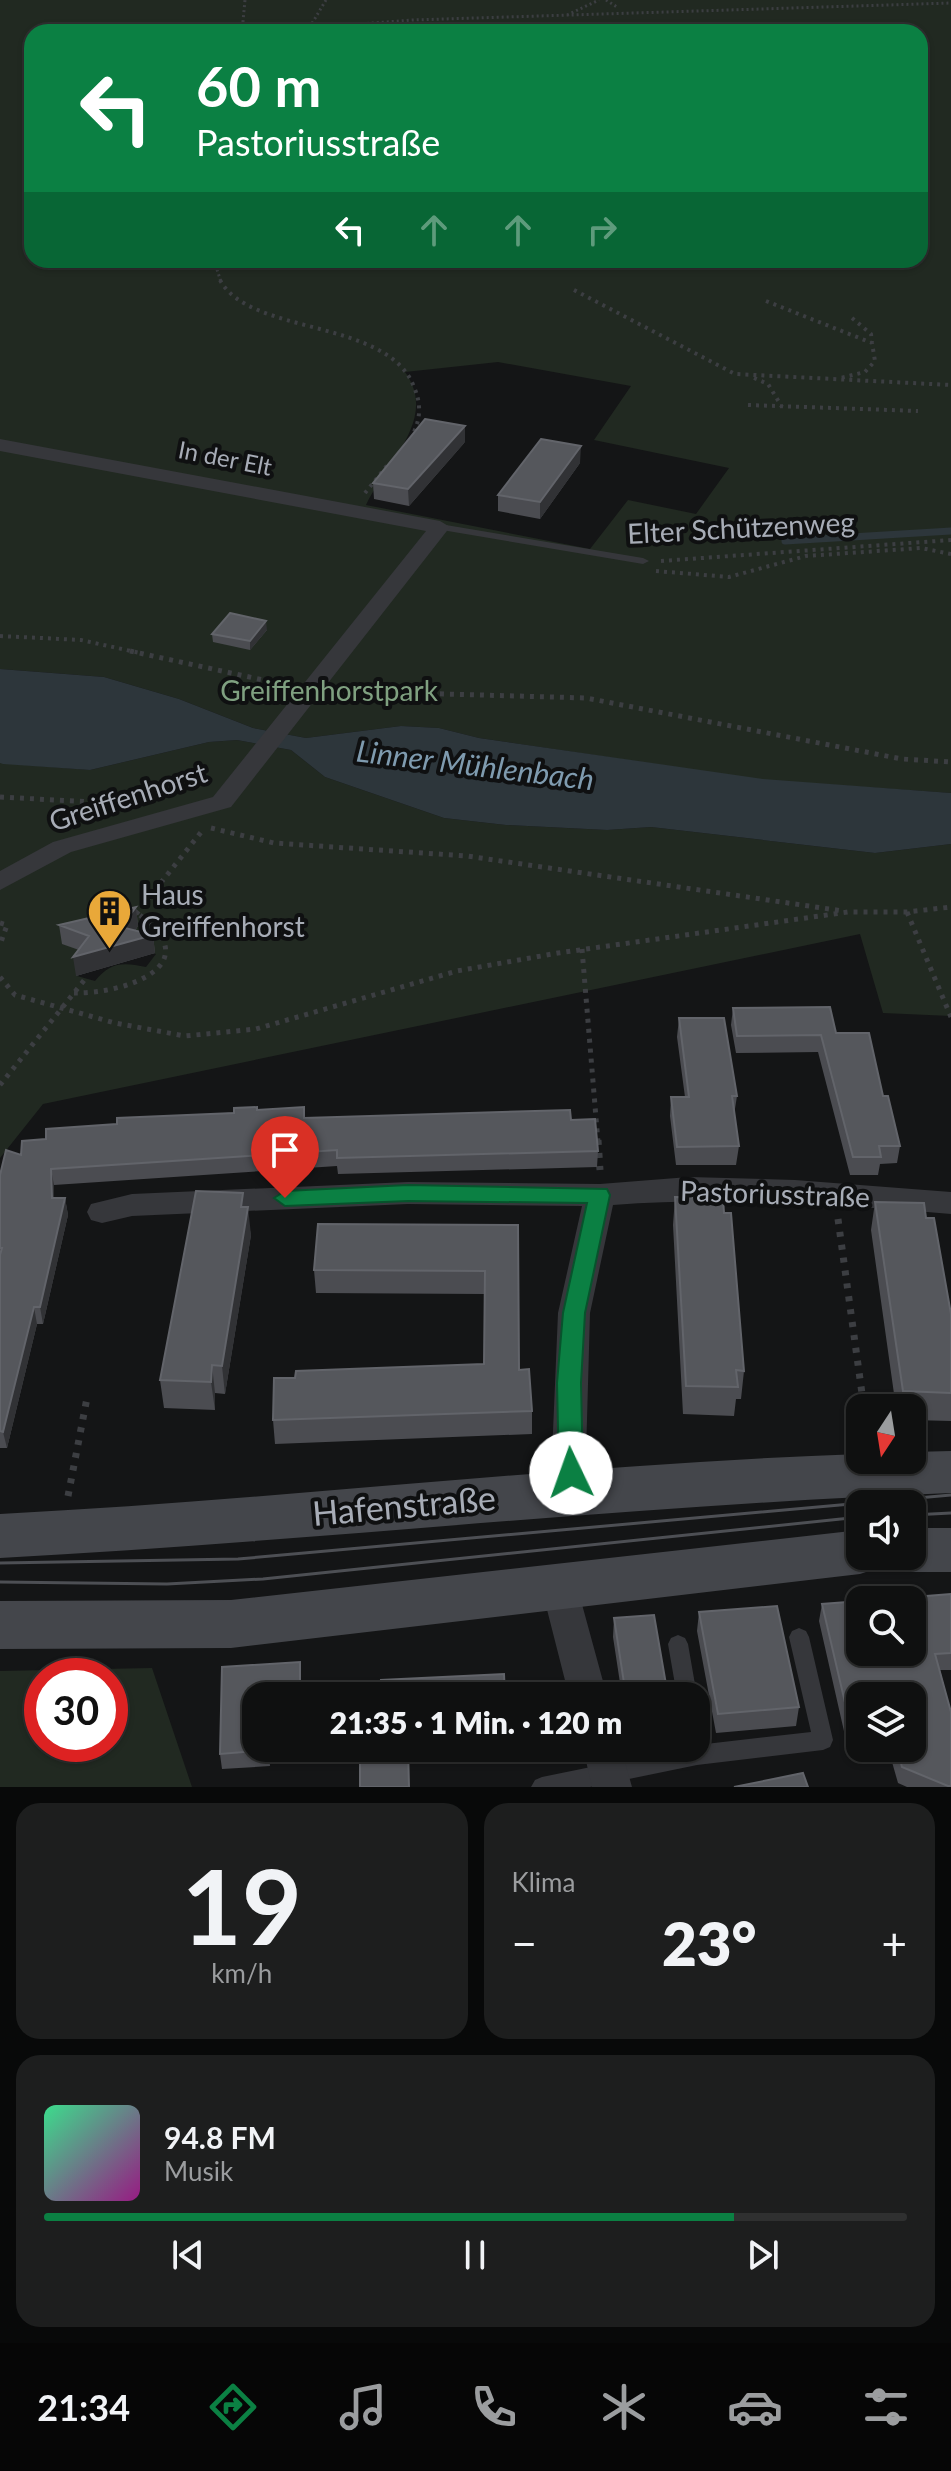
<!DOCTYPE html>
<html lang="de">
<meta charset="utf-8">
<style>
:root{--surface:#0f1010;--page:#1d1e1e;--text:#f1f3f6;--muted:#9b9d9f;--line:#2f3030;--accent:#0b8043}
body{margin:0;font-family:Lato,sans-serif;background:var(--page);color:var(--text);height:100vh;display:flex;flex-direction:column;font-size:30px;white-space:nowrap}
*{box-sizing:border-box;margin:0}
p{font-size:26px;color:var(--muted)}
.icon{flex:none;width:44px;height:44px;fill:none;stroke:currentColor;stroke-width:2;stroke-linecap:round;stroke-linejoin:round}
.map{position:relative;height:1787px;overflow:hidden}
.sheet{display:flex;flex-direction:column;gap:16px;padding:16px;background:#080909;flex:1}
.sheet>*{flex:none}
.guide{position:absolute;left:24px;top:24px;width:904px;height:244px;border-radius:24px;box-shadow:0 2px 6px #0004,0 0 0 2px var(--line);background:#0b8043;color:#fff;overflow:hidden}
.needle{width:52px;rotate:192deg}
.buttons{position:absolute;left:846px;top:1394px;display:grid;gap:16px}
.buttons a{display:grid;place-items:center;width:80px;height:80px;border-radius:16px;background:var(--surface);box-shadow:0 2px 6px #0004,0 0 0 2px var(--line);font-size:40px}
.speed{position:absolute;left:24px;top:1658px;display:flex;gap:16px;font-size:40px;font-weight:700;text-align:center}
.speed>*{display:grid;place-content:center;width:104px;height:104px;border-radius:50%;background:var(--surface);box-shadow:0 2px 6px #0004,0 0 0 2px var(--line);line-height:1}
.speed .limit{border:12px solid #d22;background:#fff;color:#111}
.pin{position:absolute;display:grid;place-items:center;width:68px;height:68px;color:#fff;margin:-82px -34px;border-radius:50% 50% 50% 0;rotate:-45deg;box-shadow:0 0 8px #0007}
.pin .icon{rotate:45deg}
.me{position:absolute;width:88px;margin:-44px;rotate:357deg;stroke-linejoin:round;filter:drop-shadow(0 0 6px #0008)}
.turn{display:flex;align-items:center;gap:28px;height:168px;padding:0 40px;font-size:36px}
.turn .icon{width:104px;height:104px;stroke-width:2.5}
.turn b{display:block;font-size:56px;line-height:68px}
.lanes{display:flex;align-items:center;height:76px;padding:0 40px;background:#0003;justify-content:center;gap:40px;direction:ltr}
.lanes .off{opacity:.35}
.big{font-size:60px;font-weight:800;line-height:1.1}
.sheet .tile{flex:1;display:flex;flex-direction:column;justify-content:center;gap:12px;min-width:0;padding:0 28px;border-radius:24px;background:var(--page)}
.sheet .dial{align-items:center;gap:0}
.dial b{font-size:104px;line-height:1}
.song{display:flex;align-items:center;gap:24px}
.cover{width:96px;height:96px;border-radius:12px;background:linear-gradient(135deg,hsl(150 70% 55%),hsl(310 70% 35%))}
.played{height:8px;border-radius:4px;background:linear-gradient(90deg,var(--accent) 80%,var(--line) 80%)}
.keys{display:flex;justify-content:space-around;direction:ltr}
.heat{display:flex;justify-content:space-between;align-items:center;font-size:44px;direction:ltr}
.sheet .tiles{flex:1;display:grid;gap:16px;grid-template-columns:1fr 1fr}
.tile:last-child{grid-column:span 2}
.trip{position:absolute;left:242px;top:1682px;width:468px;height:80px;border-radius:24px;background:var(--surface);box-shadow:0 2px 6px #0004,0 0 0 2px var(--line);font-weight:800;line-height:80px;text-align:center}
.dock{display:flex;height:128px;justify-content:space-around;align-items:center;background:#060606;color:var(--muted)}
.dock .icon{width:56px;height:56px}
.dock .on{color:var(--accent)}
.dock b{font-size:36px;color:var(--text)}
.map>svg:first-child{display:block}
</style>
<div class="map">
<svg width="951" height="1787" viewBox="0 0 951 1787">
<rect width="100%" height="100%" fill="#141516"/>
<path fill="#212921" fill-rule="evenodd" d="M0 0H951V793L763 780 479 738 439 728 401 726 306 738 253 728 179 699 104 677 0 669ZM32 32H920V260H32ZM498 362 631 386 594 440 729 468 696 514 628 500 590 549 366 505C386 462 439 419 405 372Z
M237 740 291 750 325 777 444 818 506 825 607 830 651 827 875 853 951 844V1016L883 1013 860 934 43 1104 0 1158V763L90 770 209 742ZM121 919 140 923 131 937 137 949 156 954 146 967C123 962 110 962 95 981L77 976 86 962 81 951Z
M152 1668 192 1787H0V1671ZM42 1676H110V1744H42Z"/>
<path fill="#2d363b" d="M0 669 104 677 179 699 253 728 306 738 401 726 439 728 479 738 763 779 951 793V844L875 853 651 827 607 830 506 825 444 818 325 777 291 750 237 740 209 742 90 770 3 764 0 763Z"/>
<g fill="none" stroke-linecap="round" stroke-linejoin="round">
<path stroke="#2d363b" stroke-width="7" d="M785 541 951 531"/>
<path stroke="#3c3e42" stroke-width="3" stroke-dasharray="2 3" stroke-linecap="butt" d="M606 0 617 7
M567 15 599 0
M307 28 412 20 951 3
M242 32 245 0
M284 32 311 25 326 0
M214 260 221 282"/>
<path stroke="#3c3e42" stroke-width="4" stroke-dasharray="3 5" stroke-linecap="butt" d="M220 280C250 336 388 318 414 387 421 403 421 418 413 434
M574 290 735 374 951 385
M766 301 872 343 875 361 865 372 840 378
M852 318 871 334 872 343
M754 378 768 384 782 407
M748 405 918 411
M365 493 389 463
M661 561 951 540
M656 571 729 577 806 556 921 548 951 554
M0 636 81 640 140 653"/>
<path stroke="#3c3e42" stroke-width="5" stroke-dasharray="4 6" stroke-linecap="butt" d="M130 651 286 685
M340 691 586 698 902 759 951 762
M0 797 129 804
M211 828 274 843 467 856 843 911
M907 912 951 1017
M136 914 202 831
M0 923 7 925 0 945
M582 949 598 1142
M0 977 15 995 115 1023 185 1036 256 1029 457 971 558 953 848 912H907L951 907
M74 993C124 994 211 965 137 913
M0 1085 86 978"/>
<path stroke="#3c3e42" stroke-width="7" stroke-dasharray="5 8" stroke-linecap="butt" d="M598 1140 600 1170
M838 1219 864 1408
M68 1496 87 1398"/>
<path fill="#36373b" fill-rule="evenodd" d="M440 524 643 558 649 561 643 564 436 529 434 527Z
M799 1628 806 1631 809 1637 833 1740 830 1747 823 1750 697 1765 590 1787H531L535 1780 542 1777 684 1748H696L697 1745 811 1732 789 1637 792 1631Z
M678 1635 685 1638 688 1644 697 1696 696 1699V1696H677L668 1644 671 1638Z"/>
<path fill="#36373b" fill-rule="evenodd" d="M0 439 440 521 450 527 231 807 71 852 0 890V871L53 842 213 797 426 531 0 451Z
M689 1177 795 1180 951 1192V1214C838 1205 726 1196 613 1205L590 1313 586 1455 591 1491 586 1501 574 1506 562 1501 557 1491 552 1455 558 1313 582 1206 408 1204 132 1216 102 1223 91 1220 87 1212 91 1204 132 1194 408 1182 600 1184Z
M559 1570 572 1575 577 1586 607 1696H569L541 1586 546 1575Z
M583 1748H621L632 1787H592Z"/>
<path fill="#44464b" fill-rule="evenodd" d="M951 1451V1493C633 1505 317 1541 0 1558V1514C287 1499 573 1464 860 1454V1460H912V1452Z
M912 1528H951V1572H912L894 1566 889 1556H912Z
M860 1530V1556H884L878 1568 860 1574 231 1648 0 1649V1601L231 1600Z"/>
<path stroke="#4d4f54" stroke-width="3" d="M912 1515 951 1513
M0 1563 238 1559 951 1495
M0 1582 167 1584 263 1579 860 1517"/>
</g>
<path fill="#4b4c51" d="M465 442 409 506 374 499 373 483Z
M580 463 540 519 498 511V495Z
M267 630 250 650 213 642 212 634Z
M136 907 138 926 135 931 153 935 155 953 76 976 79 950 62 944 59 925Z
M733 1008 836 1033 883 1096 900 1146 897 1163 880 1164 878 1175H850L818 1052 736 1053 731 1025Z
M679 1018 737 1096 734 1115 739 1146 736 1165H676L670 1116 671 1097H685L677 1037Z
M257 1110 305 1118 571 1120 598 1151 597 1167 338 1174 337 1166 54 1185V1198H65L68 1215 43 1324H37L7 1448H0V1175L21 1155 46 1139 117 1124Z
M675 1197 744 1371 741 1399H736L734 1416 683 1414 673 1225Z
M875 1202 926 1218 951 1314V1421L912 1420V1408H896L871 1230Z
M245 1207 251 1235 225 1394 215 1393V1410L164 1408 160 1380Z
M518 1225 519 1370 532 1411V1434L275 1444 273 1420 295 1378 484 1364V1294L316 1293 314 1270Z
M951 1594V1670H940L951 1712V1787H907L898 1783 888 1748H912V1696H860V1739L846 1740 819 1621 822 1604Z
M699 1612 799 1707 796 1726 716 1733 697 1631Z
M614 1618 668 1696H622L613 1637Z
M300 1662 301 1696H256V1748H269L270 1766 222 1769 220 1754 222 1667Z
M360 1748H508V1756L409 1760Z"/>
<path fill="#313235" d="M465 426V442L409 506 408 489Z
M581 446 580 463 540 519V502Z
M266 621 267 630 250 650V641Z
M136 907 138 926 127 942 153 935 155 953 76 976 73 957 121 927Z
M51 1169 54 1185V1214L52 1198Z
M65 1198 68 1215 43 1324 40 1307Z
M248 1207 251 1235 225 1394 222 1366Z
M34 1307 37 1324 7 1448 3 1432Z
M212 1365 215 1393V1410L211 1382Z"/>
<path fill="#55575c" stroke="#62646a" stroke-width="2" d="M425 419 465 426 408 489 373 483Z
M541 439 581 446 540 502 498 495Z
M230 613 266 621 250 641 212 634Z
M136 907 121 927 153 935 73 957 89 936 59 925Z
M830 1007 836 1033H869L883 1096H888L900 1146H879L881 1157H853L821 1035 737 1036 733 1008Z
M679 1018H724L737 1096H732L739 1146 677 1147 671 1097H689Z
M257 1107V1110L304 1107V1118L570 1110 571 1120 595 1119 598 1151 337 1158V1150L51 1169 52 1198H65L40 1307H34L3 1432 0 1431V1255L2 1248H0V1175L6 1150 21 1155 22 1141 46 1139V1129L117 1124V1118L234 1113V1108Z
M196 1191 243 1193 241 1207H248L222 1366 212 1365 211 1382 160 1380Z
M675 1197 723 1198 724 1213H731L744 1371 736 1370 738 1387 686 1386Z
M875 1202 924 1203 926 1218H934L951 1314V1393L903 1391Z
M318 1224 518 1225 519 1370 529 1369 532 1411 273 1420 274 1378H295L296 1371 484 1364 485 1271 314 1270Z
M951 1594V1653L935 1654 951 1712V1786H948L902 1767 897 1748H912V1696H860V1723L850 1724 822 1604 860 1601V1652H912V1600H876Z
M777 1606 799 1707 718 1714 699 1612Z
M654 1615 668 1696H626L614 1618Z
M300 1662V1696H256V1748H268V1750L220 1754 222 1667Z
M504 1674 505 1696H382L381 1680Z
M360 1748H408L409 1787H360Z
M803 1773 808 1787H734Z"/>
<path fill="#0b8043" stroke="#07532c" stroke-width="2" d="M408 1185 607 1189 610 1195 585 1313 581 1383 583 1473 580 1480 571 1483 563 1480 559 1473 557 1383 563 1313 587 1203 408 1201 285 1206 274 1198 285 1191Z"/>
<defs>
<symbol id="building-pin" viewBox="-11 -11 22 30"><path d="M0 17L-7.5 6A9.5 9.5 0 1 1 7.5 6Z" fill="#e9a839" stroke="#0f1011"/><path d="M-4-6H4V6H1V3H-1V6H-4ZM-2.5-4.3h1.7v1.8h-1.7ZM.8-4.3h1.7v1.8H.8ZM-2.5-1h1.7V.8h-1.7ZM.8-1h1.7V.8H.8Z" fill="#111"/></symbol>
</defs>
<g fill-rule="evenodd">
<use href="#building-pin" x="84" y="886" width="51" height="69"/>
</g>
<g text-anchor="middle" stroke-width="8" stroke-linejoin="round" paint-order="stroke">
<g font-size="24" fill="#a7acb6" stroke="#0f1011">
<text transform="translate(225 459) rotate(11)" y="8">In der Elt</text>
</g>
<g font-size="28" fill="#a7acb6" stroke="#0f1011">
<text transform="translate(741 528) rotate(-3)" y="10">Elter Schützenweg</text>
<text transform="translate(128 797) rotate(-18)" y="10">Greiffenhorst</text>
<text transform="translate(775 1194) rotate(2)" y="10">Pastoriusstraße</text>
</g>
<g font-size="28" fill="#7fa080" stroke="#0f1011">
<text x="329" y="701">Greiffenhorstpark</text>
</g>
<g font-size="28" fill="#a7acb6" stroke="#0f1011" text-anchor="start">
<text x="141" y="905">Haus<tspan x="141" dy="32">Greiffenhorst</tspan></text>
</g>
<g font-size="30" font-style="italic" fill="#7f9baf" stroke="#0f1011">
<text transform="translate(475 766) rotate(7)" y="10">Linner Mühlenbach</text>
</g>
<g font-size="34" fill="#a7acb6" stroke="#0f1011">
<text transform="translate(404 1506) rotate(-5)" y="12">Hafenstraße</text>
</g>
</g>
</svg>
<div class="buttons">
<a><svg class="needle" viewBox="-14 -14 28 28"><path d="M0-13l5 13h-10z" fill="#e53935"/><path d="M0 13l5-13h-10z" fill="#9b9d9f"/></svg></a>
<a><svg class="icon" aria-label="sound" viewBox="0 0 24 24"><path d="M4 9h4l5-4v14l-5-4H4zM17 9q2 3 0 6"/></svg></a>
<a><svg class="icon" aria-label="search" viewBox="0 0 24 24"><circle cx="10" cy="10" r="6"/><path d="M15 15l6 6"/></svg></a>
<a><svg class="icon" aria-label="layers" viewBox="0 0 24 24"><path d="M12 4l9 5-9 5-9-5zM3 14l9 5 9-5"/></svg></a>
</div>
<div class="speed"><div class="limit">30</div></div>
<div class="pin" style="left:285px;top:1198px;background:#d93025"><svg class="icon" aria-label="arrive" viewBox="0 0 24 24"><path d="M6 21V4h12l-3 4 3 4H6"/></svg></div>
<svg class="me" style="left:571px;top:1473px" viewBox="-20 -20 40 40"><circle r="19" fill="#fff"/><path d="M0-13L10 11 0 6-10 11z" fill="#0b8043"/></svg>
<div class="trip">21:35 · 1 Min. · 120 m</div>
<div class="guide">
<div class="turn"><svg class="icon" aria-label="left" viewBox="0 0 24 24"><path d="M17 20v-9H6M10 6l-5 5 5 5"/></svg><div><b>60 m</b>Pastoriusstraße</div></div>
<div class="lanes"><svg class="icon" aria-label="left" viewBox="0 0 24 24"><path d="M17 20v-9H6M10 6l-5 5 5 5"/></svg><svg class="icon off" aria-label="ahead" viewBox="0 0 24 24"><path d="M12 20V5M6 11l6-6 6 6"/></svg><svg class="icon off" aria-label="ahead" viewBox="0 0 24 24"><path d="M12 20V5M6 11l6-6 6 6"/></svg><svg class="icon off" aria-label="right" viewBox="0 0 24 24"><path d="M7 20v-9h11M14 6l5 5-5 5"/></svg></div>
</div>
</div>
<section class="sheet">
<div class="tiles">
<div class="tile dial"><b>19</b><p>km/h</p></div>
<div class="tile"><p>Klima</p>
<div class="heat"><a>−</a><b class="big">23°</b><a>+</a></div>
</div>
<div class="tile">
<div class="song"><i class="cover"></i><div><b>94.8 FM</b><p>Musik</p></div></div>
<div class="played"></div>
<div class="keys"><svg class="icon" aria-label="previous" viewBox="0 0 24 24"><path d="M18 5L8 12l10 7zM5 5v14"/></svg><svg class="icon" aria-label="pause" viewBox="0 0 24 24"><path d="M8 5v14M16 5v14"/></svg><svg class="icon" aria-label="next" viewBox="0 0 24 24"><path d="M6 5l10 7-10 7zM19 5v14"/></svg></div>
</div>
</div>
</section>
<nav class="dock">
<b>21:34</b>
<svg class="icon on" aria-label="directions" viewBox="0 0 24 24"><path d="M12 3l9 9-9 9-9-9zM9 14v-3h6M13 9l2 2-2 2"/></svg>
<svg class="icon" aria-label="music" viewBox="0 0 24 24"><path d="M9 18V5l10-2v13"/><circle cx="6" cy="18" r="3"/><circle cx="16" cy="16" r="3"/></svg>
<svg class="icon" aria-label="phone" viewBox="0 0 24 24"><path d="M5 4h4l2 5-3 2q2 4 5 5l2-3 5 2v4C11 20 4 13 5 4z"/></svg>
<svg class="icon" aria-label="climate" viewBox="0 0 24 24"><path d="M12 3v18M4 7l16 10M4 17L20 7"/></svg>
<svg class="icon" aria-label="car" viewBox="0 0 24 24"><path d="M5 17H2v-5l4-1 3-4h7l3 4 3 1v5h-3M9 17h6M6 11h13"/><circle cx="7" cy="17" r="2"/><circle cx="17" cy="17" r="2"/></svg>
<svg class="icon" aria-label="filters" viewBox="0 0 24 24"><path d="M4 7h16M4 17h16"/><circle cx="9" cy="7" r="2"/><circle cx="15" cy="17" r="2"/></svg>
</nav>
